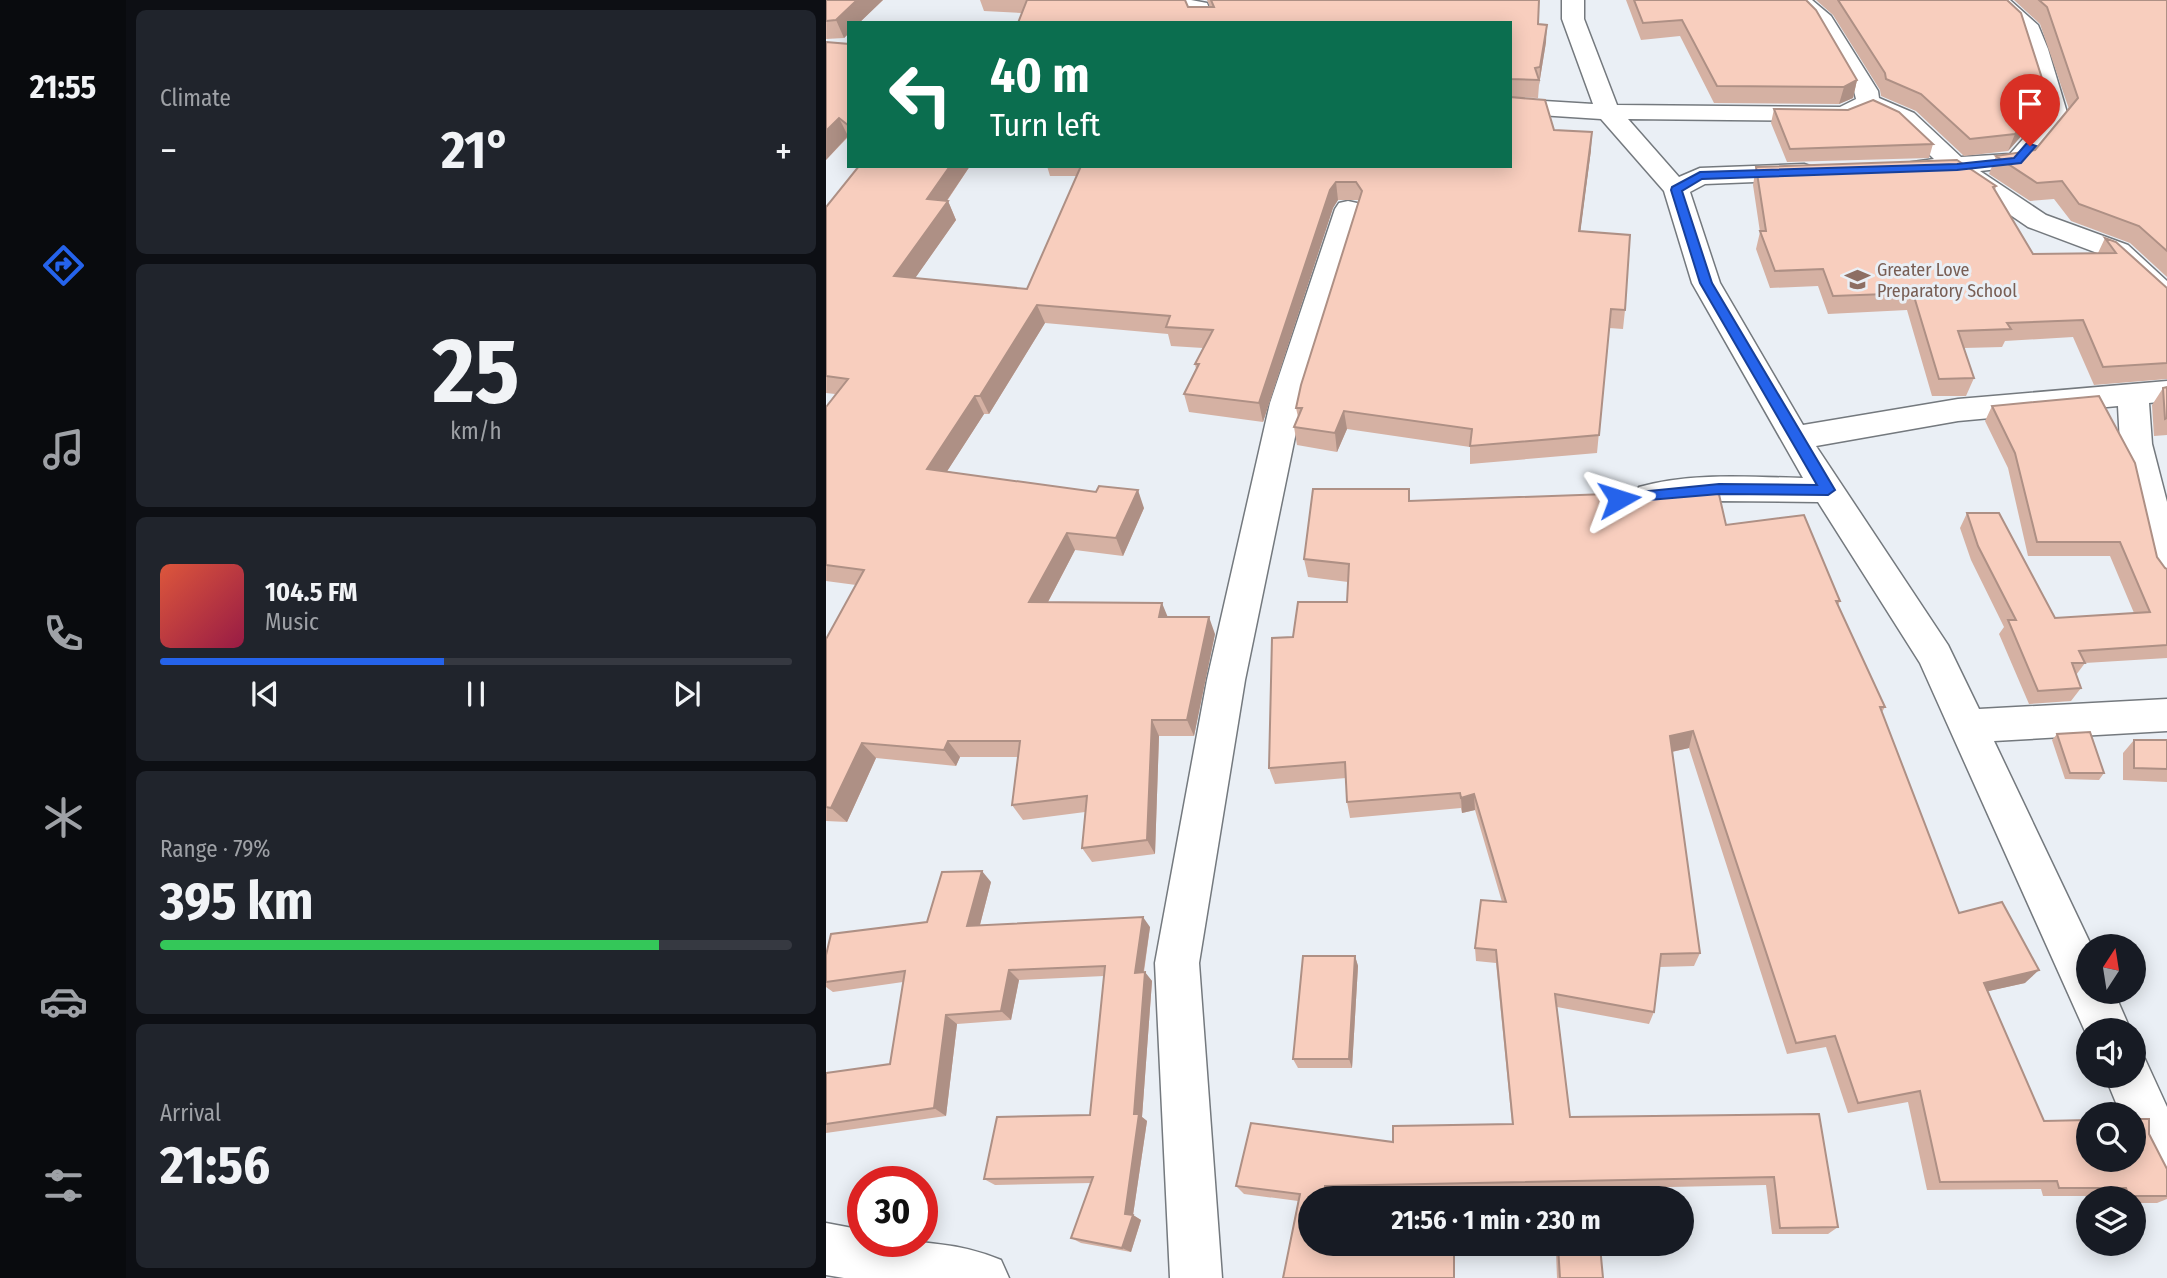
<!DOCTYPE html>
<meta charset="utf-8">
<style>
:root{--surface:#171b24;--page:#20242c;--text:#f1f3f6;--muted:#9ea1a6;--line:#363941;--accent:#2563eb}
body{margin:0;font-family:"Fira Sans Condensed",sans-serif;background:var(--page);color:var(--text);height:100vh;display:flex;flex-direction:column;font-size:26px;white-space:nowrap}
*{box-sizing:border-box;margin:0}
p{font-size:23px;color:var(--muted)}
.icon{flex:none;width:38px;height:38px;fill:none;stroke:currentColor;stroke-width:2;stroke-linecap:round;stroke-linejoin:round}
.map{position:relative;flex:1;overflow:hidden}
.panel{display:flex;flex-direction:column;gap:10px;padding:10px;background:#0d0f14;width:700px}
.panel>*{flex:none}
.banner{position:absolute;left:21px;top:21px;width:665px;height:147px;border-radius:0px;box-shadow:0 4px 18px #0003;background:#0b6e4f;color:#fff;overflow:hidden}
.needle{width:46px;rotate:12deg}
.buttons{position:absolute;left:1250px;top:934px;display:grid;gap:14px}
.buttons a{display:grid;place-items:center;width:70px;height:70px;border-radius:50%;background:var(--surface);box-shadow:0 4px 18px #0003;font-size:35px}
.speed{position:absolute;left:21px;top:1166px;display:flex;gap:14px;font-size:35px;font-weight:700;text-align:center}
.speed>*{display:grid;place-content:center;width:91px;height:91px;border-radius:50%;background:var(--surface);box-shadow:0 4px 18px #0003;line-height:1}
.speed .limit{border:10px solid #d22;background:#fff;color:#111}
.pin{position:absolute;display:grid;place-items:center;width:60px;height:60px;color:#fff;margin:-72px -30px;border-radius:50% 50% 50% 0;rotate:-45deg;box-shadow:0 0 7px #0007}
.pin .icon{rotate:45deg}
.me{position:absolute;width:77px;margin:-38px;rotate:84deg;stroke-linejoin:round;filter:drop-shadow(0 0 5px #0008)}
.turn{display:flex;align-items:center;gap:24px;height:147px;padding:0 28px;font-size:32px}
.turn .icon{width:91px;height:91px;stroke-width:2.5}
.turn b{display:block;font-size:49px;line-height:60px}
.big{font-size:52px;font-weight:700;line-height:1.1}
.panel .tile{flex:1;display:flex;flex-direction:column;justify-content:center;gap:10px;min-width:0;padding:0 24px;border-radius:10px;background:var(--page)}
.panel .dial{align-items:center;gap:0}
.dial b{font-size:91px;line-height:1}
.song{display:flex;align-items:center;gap:21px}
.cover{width:84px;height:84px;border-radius:10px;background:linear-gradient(135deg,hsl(10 70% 55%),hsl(340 70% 35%))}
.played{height:7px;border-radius:4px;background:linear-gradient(90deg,var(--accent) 45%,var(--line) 45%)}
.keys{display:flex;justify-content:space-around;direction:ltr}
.heat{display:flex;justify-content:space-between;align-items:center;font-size:38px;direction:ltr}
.charge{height:10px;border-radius:5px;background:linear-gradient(90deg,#34c759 79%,var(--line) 0)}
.trip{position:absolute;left:472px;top:1186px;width:396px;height:70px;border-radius:35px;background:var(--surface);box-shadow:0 4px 18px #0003;font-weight:700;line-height:70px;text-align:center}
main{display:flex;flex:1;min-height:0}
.dock{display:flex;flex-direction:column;width:126px;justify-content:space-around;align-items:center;background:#090b0e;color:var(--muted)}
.dock .icon{width:49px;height:49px}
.dock .active{color:var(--accent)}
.dock b{font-size:32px;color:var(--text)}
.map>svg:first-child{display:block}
</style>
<main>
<nav class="dock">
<b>21:55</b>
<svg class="icon active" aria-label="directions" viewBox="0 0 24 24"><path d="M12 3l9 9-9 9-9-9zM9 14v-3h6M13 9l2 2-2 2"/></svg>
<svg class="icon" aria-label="music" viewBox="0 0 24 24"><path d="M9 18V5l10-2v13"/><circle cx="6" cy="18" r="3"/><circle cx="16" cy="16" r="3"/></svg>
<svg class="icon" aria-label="phone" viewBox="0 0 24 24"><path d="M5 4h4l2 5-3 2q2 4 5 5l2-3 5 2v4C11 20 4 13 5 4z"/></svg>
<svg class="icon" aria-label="climate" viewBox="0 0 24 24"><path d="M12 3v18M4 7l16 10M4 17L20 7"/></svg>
<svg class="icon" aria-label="car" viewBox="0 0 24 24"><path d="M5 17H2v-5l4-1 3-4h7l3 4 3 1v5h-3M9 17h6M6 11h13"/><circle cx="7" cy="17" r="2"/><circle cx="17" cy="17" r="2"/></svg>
<svg class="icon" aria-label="filters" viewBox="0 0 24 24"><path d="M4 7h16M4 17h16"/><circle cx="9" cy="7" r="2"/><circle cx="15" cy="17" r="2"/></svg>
</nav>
<section class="panel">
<div class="tile"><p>Climate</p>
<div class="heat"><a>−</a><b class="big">21°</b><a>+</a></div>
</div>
<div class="tile dial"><b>25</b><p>km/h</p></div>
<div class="tile">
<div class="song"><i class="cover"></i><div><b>104.5 FM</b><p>Music</p></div></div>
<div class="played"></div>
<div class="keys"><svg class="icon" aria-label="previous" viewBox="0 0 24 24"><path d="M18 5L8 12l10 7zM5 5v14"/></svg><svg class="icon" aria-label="pause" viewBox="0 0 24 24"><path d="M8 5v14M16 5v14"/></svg><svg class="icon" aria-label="next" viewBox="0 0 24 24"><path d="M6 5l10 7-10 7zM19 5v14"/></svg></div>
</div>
<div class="tile"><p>Range · 79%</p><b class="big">395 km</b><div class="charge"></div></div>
<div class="tile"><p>Arrival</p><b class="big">21:56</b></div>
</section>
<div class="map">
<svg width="1341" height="1278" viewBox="0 0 1341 1278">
<rect width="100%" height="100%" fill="#eaeff5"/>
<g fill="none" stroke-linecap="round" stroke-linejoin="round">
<defs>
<path id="street" d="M321 0H365L381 3 389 23H367L364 13 324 5Z
M736 0H758V19L791 105 1014 107 1030 99 1028 91 988 25 962 0H986L1005 16 1052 91 1053 98 1088 113 1135 157 1184 154 1218 115 1191 28 1160 0H1184L1212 25 1222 49 1242 116 1200 166 1154 171 1220 215 1302 245 1341 281V306L1331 303 1282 257 1202 227 1123 173 1089 176 1080 173 1076 168 1080 163 1108 159 1070 123 1043 111 1018 121 802 119 853 177 874 168 978 164 987 167 991 172 987 177 978 180 879 184 864 192 894 283 977 425 1132 399 1341 381V401L1323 403 1326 444 1341 502V584L1329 580 1323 570 1294 444 1292 406 1132 421 990 446 1122 645 1153 709 1341 699V731L1168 741 1266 947H1262V992H1288L1305 1031H1262V1038L1094 663 992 502 893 501 825 508 813 505 808 496 813 487C865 472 924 477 977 478L866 283 838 191 775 119 684 113V99L767 104 736 19Z
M522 201 531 203 535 209 476 403 419 680 373 963 396 1278H344L329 963 381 680 444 403 509 209 513 203Z
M1307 1055 1319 1059 1341 1107V1186L1324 1178 1307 1142V1115H1295L1279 1076H1307Z
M0 1223 37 1230V1241C84 1241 131 1241 175 1260L183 1278H18L0 1275Z"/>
</defs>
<use href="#street" stroke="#74797e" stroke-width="3"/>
<use href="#street" fill="#fff" fill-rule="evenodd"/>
</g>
<path fill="#d5b1a3" d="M0 0H57L33 23H23V33L18 38 0 39Z
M154 0H359L362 7H384L381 0H379H713V24L720 42 713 85 712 98 684 97V23L195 13 158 11Z
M800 0H980L1031 80 1027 98 1013 104 888 103 854 36 815 40Z
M990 0H1181L1215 114 1182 151 1138 156 1090 111 1055 96 1054 90 1007 15Z
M1188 0H1341V277L1304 243 1245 221 1228 199 1204 201 1163 174 1170 156 1209 150 1243 109 1214 24Z
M23 44V136L0 160Z
M948 109 1107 144 1103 158 961 162 945 123Z
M728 130 765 150 754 232 799 310 797 329 783 328 771 453 644 464V447L521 429 511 452 471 445 468 427 472 417 470 408 532 202V200H512L507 208 437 422 363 412 358 394 370 369 369 364 377 348 345 346 342 334 219 323 163 414H158L121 471 318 508 297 556 249 550 222 602 342 617 389 634 368 736H333L329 854 266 862 256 848 259 812 197 820 186 805 192 757H134L130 766 50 758 21 822 0 821V639L30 585 0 581V407L9 394 0 393V207L33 166H144L121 201H122L130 220 89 278 201 289 251 176H224L221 166H684Z
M930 167 1170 186 1169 190 1207 254 1272 253 1279 238 1341 288V379L1268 385 1247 337 1179 341 1176 347 1138 348 1148 378 1140 396H1106L1081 310 1002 314 992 286 944 288 930 249 934 232 927 185Z
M1341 387V435L1328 436 1326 405 1337 388Z
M1166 406 1331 557 1339 568 1341 569V658L1259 663 1250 675 1255 688 1245 701 1203 704 1173 634 1178 627 1145 560 1134 528 1141 513 1229 618 1308 613 1284 556H1202L1182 468 1159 421Z
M584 501 900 525 1014 601 1012 605 1059 707 1056 712 1133 913 1199 983 1162 991 1218 1121 1323 1134 1341 1169V1199L1331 1203H1307V1199H1283L1282 1196H1217L1215 1189 1101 1190 1082 1102 1022 1113 1000 1047 961 1054 863 748 846 752 874 953 868 966 833 967 828 1012 823 1024 731 1007 744 1117 993 1114 1012 1227 1002 1234H946L940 1185 504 1194 505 1247 628 1246 629 1252V1278H457L472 1201 418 1194 410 1186 567 1142 686 1124 670 963 650 961 649 948 676 902 649 810 636 813 635 808 524 818 521 802 520 778 449 784 443 768 467 637 521 602 522 582 482 577 478 559Z
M1231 734 1278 773 1273 780 1239 779 1226 740Z
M1308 740H1341V782L1297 780V753Z
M165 882 154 925 324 927 318 972 326 981 316 1117 321 1121 307 1215 315 1220 305 1252 255 1243 245 1238 265 1183 169 1185 158 1179 264 1115 278 976 193 980 185 1020 131 1024 120 1116 0 1133V1073L64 1064 77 982 7 992 0 987V955L101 922Z
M529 956 532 966 526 1068H472L467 1059Z
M732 1246 777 1278H731L730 1252Z"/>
<path fill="#ae9085" d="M31 0H57L33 23H23V33L18 38 10 20Z
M721 25 720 42 713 85 714 67Z
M1031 80 1027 98 1013 104 1018 87Z
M1222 97 1215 114 1182 151 1189 134Z
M13 118 22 136 0 160V131Z
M766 132 765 150 752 250 753 231Z
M124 166H144L109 218 101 199Z
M510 182 512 200 507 208 437 422 433 403 504 190Z
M122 201 130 220 78 294 68 276Z
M211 305 219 323 163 414 154 396Z
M149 396 158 414 111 487 101 469Z
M518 411 521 429 511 452 509 433Z
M312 490 318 508 297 556 290 538Z
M241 533 249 550 213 619 203 602Z
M336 603 343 620 333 617Z
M383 617 389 634 368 736 361 720Z
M326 720 333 736 329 854 321 840Z
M867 731 863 748 840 753 844 736Z
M122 741 134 757 130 766 118 750Z
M36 743 50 758 21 822 5 808Z
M648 794 649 810 636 813 635 798Z
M156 871 165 882 151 936 141 926Z
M317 917 324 927 316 982 309 973Z
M529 956 532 966 526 1068 523 1059Z
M183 970 193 980 185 1020 175 1011Z
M1213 970 1199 983 1145 995 1158 983Z
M319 972 326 981 316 1117 321 1121 307 1215 315 1220 305 1252 296 1248 299 1214 308 1114Z
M120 1015 131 1024 120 1116 108 1108Z
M499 1186 504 1194V1199H499Z
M628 1246 629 1252V1278H628Z"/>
<path fill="#f8cebe" stroke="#ae9085" stroke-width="2" d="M0 0H31L10 20 0 21Z
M201 0H359L362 7H388L385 0H713L712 24 721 25 714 67 709 68 713 80 684 79V23H192Z
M808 0H980L990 10 1031 80 1018 87 891 86 856 20 817 23Z
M1012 0H1181L1195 13 1222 97 1189 134 1144 139 1095 94 1060 79 1059 73Z
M1213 0H1341V251L1313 226 1253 204 1236 181 1211 183 1170 156 1209 150 1252 98 1221 7Z
M0 42 23 44V126L13 118 0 131Z
M684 97 719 100 728 130 766 132 753 231 804 235 799 310 785 309 773 435 644 446 646 429 518 411 509 433 468 427 476 408H470L475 385 536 191 530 182H510L504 190 433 403 358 394 373 364H369L387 330 340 327 344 316 211 305 154 396H149L101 469 270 492 273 486 312 490 290 538 241 533 203 602 336 603 333 617H383L361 720H326L321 840 256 848 261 796 186 805 194 741H122L118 750 36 743 5 808 0 807V639L38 570 0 565V407L22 379 0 376V207L33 166H124L101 199 122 201 68 276 201 289 255 166H684Z
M1047 100 1073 112 1107 144 964 149 948 109 1022 110Z
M1131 160 1170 186 1167 187 1207 254 1290 253 1279 238 1290 242 1341 288V363L1277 367 1257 320 1181 323 1185 329 1132 331 1148 378 1113 379 1087 293 1007 296 997 269 949 271 934 231H940L930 167Z
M1341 387V418L1339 419 1337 388Z
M1273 396 1309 463 1331 557 1339 568 1341 569V645L1253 651 1259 663H1246L1255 688 1212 691 1182 620H1190L1152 546 1141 513H1173L1229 618 1324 612 1294 542H1211L1189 453 1166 406Z
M487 489H583V501L892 490 900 525 978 515 1014 601H1010L1059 707H1054L1133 913 1176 902 1213 970 1158 983 1218 1121 1262 1120V1160H1307V1119H1323V1134L1341 1169V1196H1303L1300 1188H1233L1231 1181 1114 1182 1094 1091 1032 1103 1009 1036 970 1043 867 731 844 736 874 953 835 954 828 1012 729 994 744 1117 993 1114 1012 1227 954 1228 948 1177 499 1186V1199H485V1244H500V1247L628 1246V1278H457L474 1194 410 1186 425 1123 567 1142V1126L687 1124 670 950 649 948 655 900 680 902 648 794 635 798 634 793 521 802 519 762 443 768 446 638 467 637 472 602H521L523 564 478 559Z
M1264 732 1278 773H1244L1231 734Z
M1308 740H1341V769L1308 768Z
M156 871 141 926 317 917 309 973 319 972 308 1114H313L299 1214 307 1215 296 1248 245 1238 267 1177 158 1179 171 1117 264 1115 279 966 183 970 175 1011 120 1015 108 1108 0 1124V1073L64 1064 79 971 0 982V955L5 934 101 922 116 872Z
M477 956H529L523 1059H467Z
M732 1246H774L777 1278H734Z"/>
<path fill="#2563eb" stroke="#184099" stroke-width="2" d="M1201 143 1210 146 1195 163 1131 170 876 179 856 191 886 283 1009 490 1002 495 893 494 788 503 786 499 793 494 893 484 991 485 874 283 845 190 846 187 874 172 1131 164 1188 158Z"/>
<defs>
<symbol id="school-bare" viewBox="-9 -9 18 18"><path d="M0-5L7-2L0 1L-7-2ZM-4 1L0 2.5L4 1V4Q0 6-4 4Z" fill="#8d6e63" stroke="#eaeff5" stroke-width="2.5" paint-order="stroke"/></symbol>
</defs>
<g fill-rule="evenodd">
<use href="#school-bare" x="1014" y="262" width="35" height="35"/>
</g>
<g text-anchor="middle" stroke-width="6" stroke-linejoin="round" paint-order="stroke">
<g font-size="18" fill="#785e54" stroke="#eaeff5" text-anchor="start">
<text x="1051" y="276">Greater Love<tspan x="1051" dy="21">Preparatory School</tspan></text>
</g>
</g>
</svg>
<div class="buttons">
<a><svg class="needle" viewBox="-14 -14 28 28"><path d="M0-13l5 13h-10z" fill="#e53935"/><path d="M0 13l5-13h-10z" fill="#9ea1a6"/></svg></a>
<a><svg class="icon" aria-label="sound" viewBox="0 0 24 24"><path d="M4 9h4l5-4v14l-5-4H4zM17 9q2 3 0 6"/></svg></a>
<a><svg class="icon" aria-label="search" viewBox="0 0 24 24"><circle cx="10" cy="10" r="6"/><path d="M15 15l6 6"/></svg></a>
<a><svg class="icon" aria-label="layers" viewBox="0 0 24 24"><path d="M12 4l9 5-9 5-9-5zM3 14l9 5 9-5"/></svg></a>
</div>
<div class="speed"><div class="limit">30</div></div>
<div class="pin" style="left:1204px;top:146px;background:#d93025"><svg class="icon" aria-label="arrive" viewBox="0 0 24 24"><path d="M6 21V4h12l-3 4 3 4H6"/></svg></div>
<svg class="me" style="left:793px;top:499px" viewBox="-20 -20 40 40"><path d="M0-17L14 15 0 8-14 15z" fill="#2563eb" stroke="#fff" stroke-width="4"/></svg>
<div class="trip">21:56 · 1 min · 230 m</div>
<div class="banner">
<div class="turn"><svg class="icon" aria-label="left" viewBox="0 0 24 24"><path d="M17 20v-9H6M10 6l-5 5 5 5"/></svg><div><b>40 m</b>Turn left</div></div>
</div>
</div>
</main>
